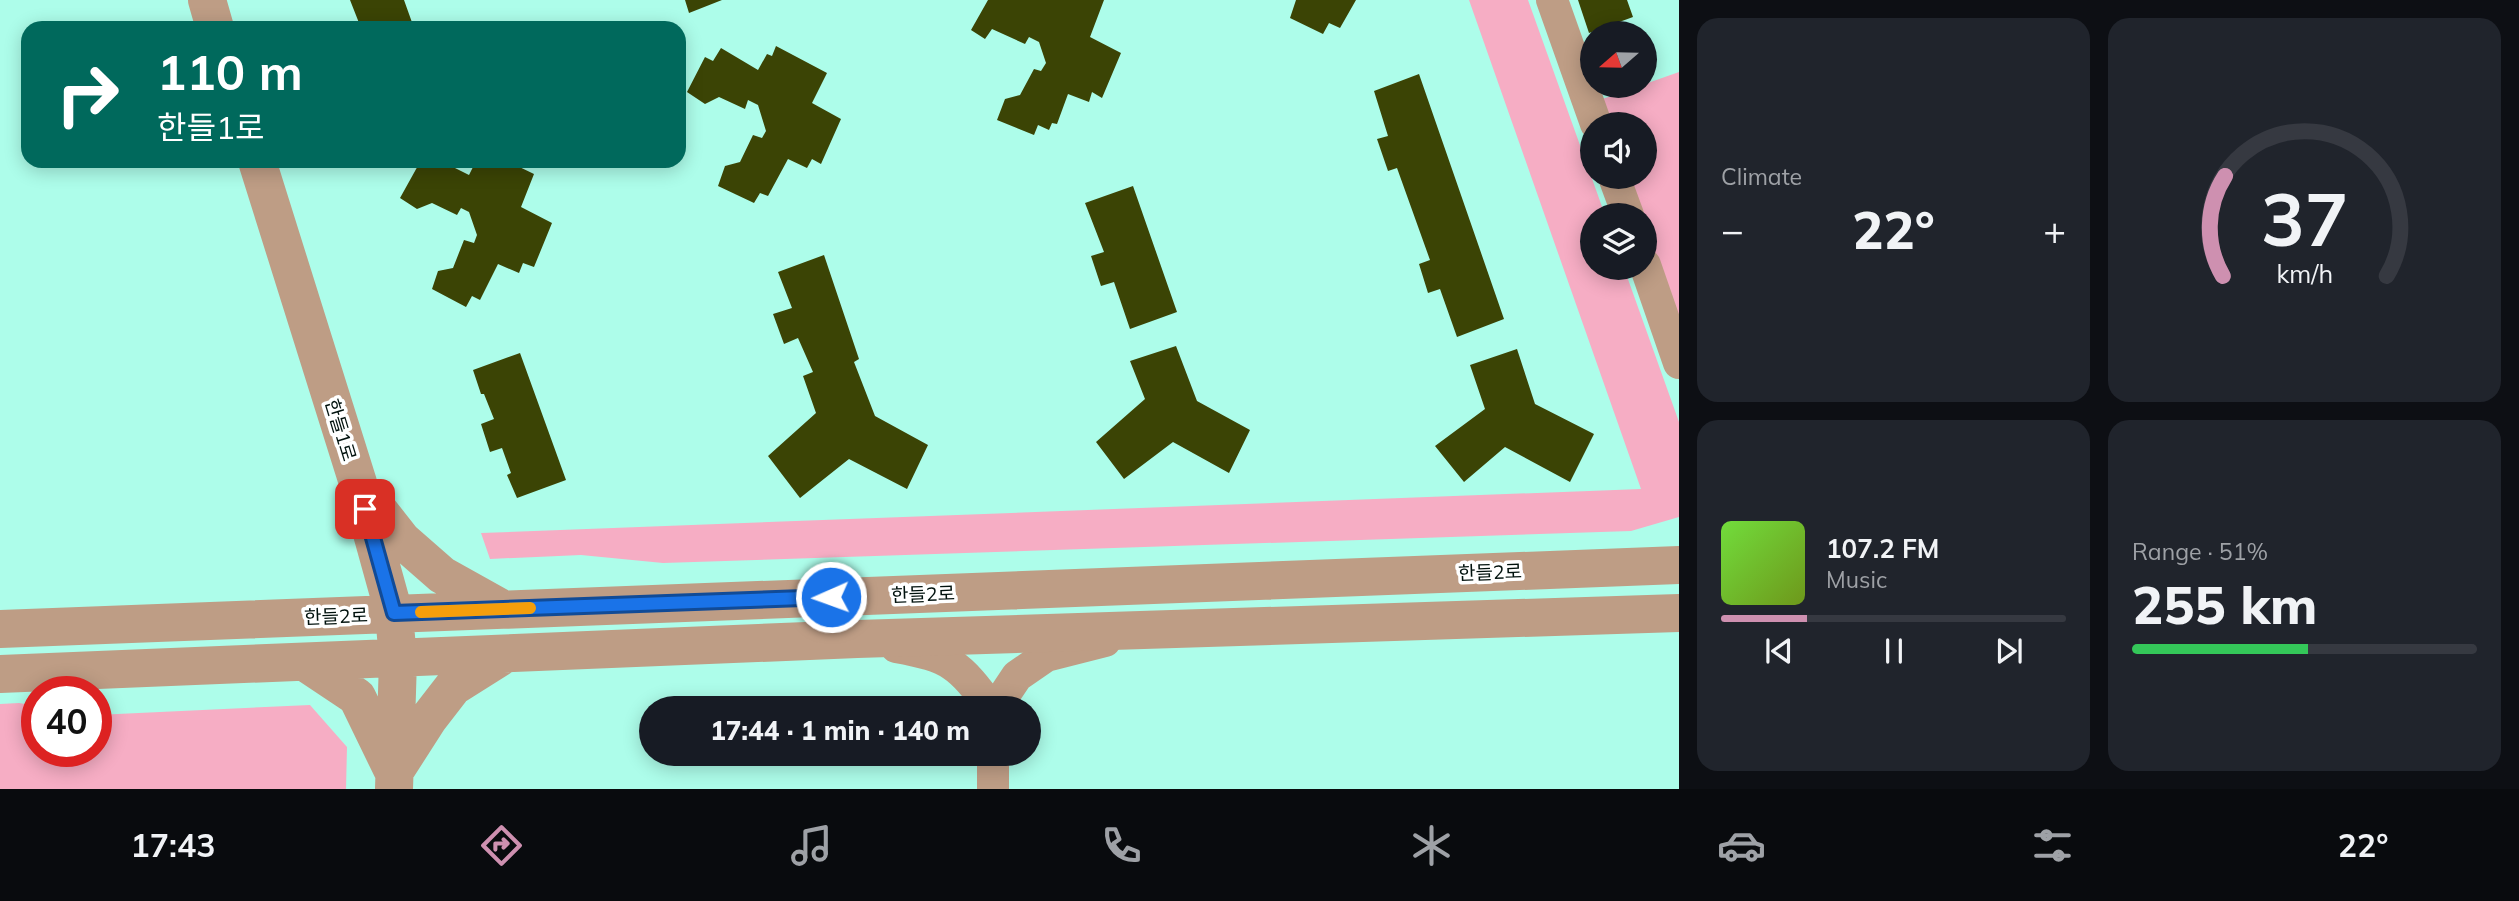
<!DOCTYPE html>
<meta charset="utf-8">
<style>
:root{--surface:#171b24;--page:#20242c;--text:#f1f3f6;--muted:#9ea1a6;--line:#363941;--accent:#ce90b0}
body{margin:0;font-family:Mulish,"Noto Sans KR",sans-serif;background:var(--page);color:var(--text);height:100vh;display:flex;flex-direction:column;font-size:26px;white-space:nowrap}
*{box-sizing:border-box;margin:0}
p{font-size:23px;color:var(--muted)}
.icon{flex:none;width:38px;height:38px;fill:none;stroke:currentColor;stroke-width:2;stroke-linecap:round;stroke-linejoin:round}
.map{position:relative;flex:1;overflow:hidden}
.side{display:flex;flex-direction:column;gap:18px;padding:18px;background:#0d0f14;width:840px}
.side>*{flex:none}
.guide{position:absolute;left:21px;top:21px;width:665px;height:147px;border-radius:21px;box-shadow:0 4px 18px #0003;background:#00695c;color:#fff;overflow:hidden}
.needle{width:46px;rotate:250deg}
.buttons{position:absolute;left:1580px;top:21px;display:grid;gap:14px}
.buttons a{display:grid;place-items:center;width:77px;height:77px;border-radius:50%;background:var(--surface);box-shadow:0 4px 18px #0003;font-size:35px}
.speed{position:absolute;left:21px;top:676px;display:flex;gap:14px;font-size:35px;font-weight:700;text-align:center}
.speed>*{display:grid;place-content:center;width:91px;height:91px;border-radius:50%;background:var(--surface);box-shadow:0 4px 18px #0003;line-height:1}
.speed .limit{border:10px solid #d22;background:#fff;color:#111}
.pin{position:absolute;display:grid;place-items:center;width:60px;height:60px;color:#fff;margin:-30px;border-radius:14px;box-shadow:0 4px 10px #0006}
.me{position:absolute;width:77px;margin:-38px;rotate:268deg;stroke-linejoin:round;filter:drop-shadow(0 0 5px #0008)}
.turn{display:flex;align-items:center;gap:24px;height:147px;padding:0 21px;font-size:32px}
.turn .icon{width:91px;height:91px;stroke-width:2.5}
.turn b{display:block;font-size:49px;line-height:60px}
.big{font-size:52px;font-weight:800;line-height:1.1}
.side .tile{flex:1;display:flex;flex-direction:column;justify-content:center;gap:10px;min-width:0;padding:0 24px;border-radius:21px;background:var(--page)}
.side .dial{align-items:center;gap:0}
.dial svg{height:182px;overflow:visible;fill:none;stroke:var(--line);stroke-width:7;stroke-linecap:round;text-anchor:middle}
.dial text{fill:var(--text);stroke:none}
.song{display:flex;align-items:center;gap:21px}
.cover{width:84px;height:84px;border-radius:10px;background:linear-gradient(135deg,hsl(100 70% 55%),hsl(80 70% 35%))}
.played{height:7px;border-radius:4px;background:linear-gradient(90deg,var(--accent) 25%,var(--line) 25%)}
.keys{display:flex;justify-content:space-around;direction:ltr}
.heat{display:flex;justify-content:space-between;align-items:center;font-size:38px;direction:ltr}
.charge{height:10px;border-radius:5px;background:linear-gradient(90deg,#34c759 51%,var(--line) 0)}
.side .tiles{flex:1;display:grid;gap:18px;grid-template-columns:repeat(2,1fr)}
.trip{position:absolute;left:639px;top:696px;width:402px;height:70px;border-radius:35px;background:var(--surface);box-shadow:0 4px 18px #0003;font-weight:800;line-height:70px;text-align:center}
.tabs{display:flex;height:112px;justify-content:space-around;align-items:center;background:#090b0e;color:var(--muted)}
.tabs .icon{width:49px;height:49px}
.tabs .selected{color:var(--accent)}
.tabs b{font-size:32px;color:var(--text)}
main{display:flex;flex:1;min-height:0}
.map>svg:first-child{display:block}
</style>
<main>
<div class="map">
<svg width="1679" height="789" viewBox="0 0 1679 789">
<rect width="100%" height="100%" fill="#adfdea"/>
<path fill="#f6adc4" d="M1469 0H1528L1605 215H1592V268H1624L1679 422V517L1631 531 663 563 581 555 490 559 481 533 1641 489Z
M1679 72V323L1645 224V215H1642L1629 177H1645V124H1610L1602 99 1645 86V84Z
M19 703 37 706V751H96V715L310 705 347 747 346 789H0V704Z"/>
<path fill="#3b4405" d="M350 0H404L414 28H361Z
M685 0H722L689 13Z
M988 0H1104L1090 37 1121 53 1102 98 1092 92 1089 102 1068 94 1057 124 1052 123 1049 130 1038 125 1034 135 997 120 1005 99 1020 95 1034 69 1041 71 1046 63 1039 42 1029 37 1025 44 992 29 985 39 971 30Z
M1296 0H1356L1340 28 1329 23 1323 34 1290 18Z
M1578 0H1627L1633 17 1589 33Z
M776 46 827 73 812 103 841 119 821 164 812 159 807 168 788 159 768 196 760 193 754 203 718 186 725 166 740 162 753 135 762 138 766 131 758 105 748 100 745 109 719 97 705 104 687 92 705 57 713 61 721 48 758 70 767 54 772 56Z
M1419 74 1504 319 1457 337 1440 289 1428 293 1419 264 1430 260 1397 168 1388 171 1377 139 1388 136 1374 91Z
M430 161H441L469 175 476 161H507L534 174 521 207 552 223 534 267 523 263 519 273 498 264 480 300 472 296 466 307 432 289 438 271 453 268 464 240 474 243 477 235 469 212 461 208 457 215 432 203 417 209 400 198 420 162 427 166Z
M1133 186 1177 312 1130 329 1114 282 1101 286 1091 256 1104 252 1085 203Z
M824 255 859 359 854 362 875 416 928 445 907 489 849 459 800 498 768 456 816 413 803 376 813 372 798 338 784 344 773 314 792 308 778 272Z
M1176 346 1197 401 1250 430 1229 473 1173 442 1124 479 1096 442 1145 399 1130 361Z
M1517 349 1535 404 1594 434 1570 482 1505 447 1464 482 1435 446 1485 409 1470 365Z
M520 353 566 480 517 498 507 475 511 473 502 448 490 452 481 424 494 419 484 394H481L473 370Z"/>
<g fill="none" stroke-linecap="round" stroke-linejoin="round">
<path stroke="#be9d85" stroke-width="32" d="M1552 0 1596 124
M1614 177 1628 215
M1645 265 1679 363
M896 647C951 657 959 664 992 709
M995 709 1017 676 1046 656 1105 641
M993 789V754"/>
<path stroke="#be9d85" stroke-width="38" d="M207 0 215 28
M257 161 358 483 394 613 398 660 394 789
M369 498 402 540 442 575 503 609
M0 629 1679 565
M306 663 357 697 392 769
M0 674 857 639 1679 613
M395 771 429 718 453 687 502 656"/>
</g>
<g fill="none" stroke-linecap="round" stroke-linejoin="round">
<defs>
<path id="route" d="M365 509 394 613 831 597"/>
</defs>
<use href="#route" stroke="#114b97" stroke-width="18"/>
<use href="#route" stroke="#1a73e8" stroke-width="12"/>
<path stroke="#f59e0b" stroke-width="12" d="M421 612 530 608"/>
</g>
<g text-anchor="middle" stroke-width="7" stroke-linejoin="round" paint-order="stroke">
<g font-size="19" fill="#00110d" stroke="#fff">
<text transform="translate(341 430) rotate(73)" y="7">한들1로</text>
<text transform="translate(1490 572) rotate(-2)" y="7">한들2로</text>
<text transform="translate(923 594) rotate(-2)" y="7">한들2로</text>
<text transform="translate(336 616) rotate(-2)" y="7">한들2로</text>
</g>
</g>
</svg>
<div class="buttons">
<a><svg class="needle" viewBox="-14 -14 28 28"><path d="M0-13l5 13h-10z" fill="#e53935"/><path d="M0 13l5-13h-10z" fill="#9ea1a6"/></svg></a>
<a><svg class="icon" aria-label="sound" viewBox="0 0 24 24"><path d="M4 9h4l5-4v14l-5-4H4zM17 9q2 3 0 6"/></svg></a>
<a><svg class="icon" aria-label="layers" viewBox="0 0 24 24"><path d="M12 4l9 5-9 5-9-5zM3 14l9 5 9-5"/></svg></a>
</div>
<div class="speed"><div class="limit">40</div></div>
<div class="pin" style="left:365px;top:509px;background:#d93025"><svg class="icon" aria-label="arrive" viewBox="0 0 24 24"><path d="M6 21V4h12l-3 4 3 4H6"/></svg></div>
<svg class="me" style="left:831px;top:597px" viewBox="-20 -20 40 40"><circle r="17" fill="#1a73e8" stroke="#fff" stroke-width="3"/><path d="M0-11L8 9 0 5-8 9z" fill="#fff"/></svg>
<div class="trip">17:44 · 1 min · 140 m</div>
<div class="guide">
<div class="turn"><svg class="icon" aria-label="right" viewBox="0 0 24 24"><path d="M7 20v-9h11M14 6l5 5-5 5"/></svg><div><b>110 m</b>한들1로</div></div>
</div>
</div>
<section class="side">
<div class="tiles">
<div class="tile"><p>Climate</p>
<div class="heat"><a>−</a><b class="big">22°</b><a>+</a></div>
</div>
<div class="tile dial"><svg viewBox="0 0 100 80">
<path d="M14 69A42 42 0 1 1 86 69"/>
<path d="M14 69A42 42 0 0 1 15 25" stroke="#ce90b0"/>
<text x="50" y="56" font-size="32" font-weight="700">37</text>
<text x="50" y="72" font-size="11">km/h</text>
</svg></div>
<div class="tile">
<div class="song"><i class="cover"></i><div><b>107.2 FM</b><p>Music</p></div></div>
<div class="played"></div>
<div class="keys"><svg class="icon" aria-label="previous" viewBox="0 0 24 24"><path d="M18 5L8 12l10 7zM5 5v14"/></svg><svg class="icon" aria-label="pause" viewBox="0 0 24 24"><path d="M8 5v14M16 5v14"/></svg><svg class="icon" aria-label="next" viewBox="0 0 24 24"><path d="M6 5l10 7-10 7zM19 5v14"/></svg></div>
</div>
<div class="tile"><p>Range · 51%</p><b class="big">255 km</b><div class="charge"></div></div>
</div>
</section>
</main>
<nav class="tabs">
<b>17:43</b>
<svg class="icon selected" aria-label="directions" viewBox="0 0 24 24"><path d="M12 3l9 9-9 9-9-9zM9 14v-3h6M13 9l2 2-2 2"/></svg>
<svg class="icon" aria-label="music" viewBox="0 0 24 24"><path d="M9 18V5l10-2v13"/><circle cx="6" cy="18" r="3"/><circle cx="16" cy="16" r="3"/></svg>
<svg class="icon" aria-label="phone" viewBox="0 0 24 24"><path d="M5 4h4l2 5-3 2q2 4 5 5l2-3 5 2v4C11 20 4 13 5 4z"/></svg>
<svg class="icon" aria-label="climate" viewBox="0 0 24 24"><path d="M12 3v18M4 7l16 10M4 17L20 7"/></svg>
<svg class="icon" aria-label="car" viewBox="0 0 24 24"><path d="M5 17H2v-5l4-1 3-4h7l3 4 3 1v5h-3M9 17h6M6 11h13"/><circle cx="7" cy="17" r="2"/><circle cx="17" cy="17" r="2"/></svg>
<svg class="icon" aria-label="filters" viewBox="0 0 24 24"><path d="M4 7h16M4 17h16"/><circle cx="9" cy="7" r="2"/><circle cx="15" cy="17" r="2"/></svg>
<b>22°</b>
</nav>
